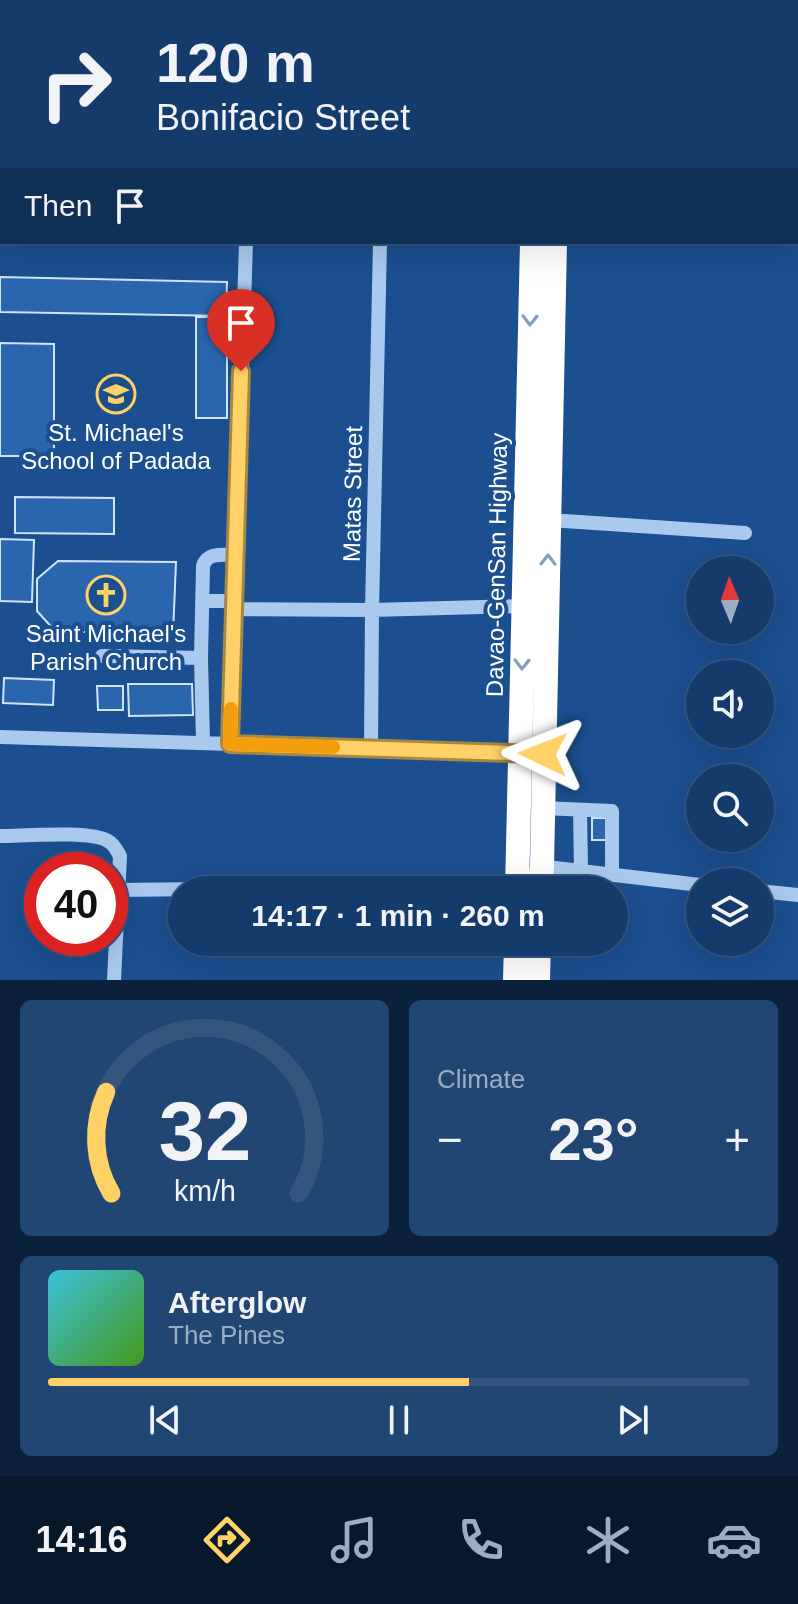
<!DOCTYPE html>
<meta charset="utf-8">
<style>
:root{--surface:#143b6b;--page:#214673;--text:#f1f3f6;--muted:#9dadc1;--line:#33557e;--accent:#ffd166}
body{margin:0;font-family:Arial,sans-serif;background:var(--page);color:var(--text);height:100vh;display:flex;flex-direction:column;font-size:30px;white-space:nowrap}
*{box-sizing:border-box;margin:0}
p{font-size:26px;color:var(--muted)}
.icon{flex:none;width:44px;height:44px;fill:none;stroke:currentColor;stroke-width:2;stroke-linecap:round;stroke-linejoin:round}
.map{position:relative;height:980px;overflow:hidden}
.details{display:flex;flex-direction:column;gap:20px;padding:20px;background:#0b203b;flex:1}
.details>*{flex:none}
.banner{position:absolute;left:0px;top:0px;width:798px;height:244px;box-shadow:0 8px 32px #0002,0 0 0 2px var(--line);background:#143b6b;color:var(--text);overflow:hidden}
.needle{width:52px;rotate:358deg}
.tools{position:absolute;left:686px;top:556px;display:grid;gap:16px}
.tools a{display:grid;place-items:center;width:88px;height:88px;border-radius:50%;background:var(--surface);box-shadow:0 8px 32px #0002,0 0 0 2px var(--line);font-size:40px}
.speed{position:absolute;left:24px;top:852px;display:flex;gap:16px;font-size:40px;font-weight:700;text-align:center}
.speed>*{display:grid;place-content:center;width:104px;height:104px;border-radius:50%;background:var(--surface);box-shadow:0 8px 32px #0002,0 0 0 2px var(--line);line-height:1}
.speed .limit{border:12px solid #d22;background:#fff;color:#111}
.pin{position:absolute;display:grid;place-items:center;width:68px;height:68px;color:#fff;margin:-82px -34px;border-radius:50% 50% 50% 0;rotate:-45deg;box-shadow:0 0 8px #0007}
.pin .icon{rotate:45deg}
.me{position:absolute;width:88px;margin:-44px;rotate:272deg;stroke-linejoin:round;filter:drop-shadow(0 0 6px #0008)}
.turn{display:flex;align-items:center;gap:28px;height:168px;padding:0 24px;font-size:36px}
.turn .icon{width:104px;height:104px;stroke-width:2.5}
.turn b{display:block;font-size:56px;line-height:68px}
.then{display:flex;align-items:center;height:76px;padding:0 24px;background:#0003;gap:16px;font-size:30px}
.big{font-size:60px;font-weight:600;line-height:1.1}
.details .widget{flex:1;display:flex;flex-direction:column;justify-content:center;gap:12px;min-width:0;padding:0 28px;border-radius:12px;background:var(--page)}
.details .dial{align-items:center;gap:0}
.dial svg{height:208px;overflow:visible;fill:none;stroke:var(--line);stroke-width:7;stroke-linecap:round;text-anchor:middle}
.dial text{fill:var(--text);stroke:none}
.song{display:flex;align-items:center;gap:24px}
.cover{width:96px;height:96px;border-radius:12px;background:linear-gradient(135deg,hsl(190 70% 55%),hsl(100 70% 35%))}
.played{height:8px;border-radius:4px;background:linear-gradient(90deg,var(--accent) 60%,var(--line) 60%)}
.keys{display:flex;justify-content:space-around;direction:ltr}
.heat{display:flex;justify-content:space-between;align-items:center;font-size:44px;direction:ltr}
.details .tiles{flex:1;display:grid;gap:20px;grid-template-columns:1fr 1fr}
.widget:last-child{grid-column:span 2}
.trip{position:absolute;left:168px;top:876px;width:460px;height:80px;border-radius:40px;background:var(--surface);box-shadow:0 8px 32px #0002,0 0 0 2px var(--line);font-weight:600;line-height:80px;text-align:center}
.tab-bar{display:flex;height:128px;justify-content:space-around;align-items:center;background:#08182b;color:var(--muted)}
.tab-bar .icon{width:56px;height:56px}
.tab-bar .current{color:var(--accent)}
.tab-bar b{font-size:36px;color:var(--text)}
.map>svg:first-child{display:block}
</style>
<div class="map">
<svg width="798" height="980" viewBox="0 0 798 980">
<rect width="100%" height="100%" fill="#1b4f8f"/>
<path fill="#2a66ad" stroke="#cfe3fa" stroke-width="2" d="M0 277 227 282 226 316 0 312Z
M196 317H227V418H196Z
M0 343 54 344V456H0Z
M15 497 114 498V534L15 533Z
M0 539 34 540 32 602 0 601Z
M58 561 176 562 173 635 55 631 37 611V579Z
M4 678 54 680 53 705 3 703Z
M128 684H192L193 715 129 716Z
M97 686H123V710H98Z
M592 818H606V840H592Z"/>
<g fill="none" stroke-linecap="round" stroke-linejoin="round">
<path stroke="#a9c9ee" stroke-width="14" d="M107 2V0
M251 2V0
M386 2V0
M796 39H798
M0 231H2
M549 520 745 533
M202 601H234
M233 609 372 610 523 606
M102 656 201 658
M0 737 527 753
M203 743 201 658 203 566C207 552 223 555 235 555
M230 744 246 242
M371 748 372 610 380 242
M542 808 612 811V873
M580 810 581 870
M0 836C22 836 91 830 108 841 114 844 117 851 120 856L114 980
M538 866 700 885
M117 890 314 888 343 890
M760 891 798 895"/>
<path stroke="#fff" stroke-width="24" d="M538 2V0
M561 2V0
M517 890 532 242
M540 890 542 866 555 242
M515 980 516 942
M538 980 539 942"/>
</g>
<defs><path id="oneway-chevron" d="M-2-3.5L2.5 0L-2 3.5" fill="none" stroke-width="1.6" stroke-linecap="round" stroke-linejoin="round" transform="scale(2)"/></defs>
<g stroke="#829ec1">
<use href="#oneway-chevron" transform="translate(530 320) rotate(91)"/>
<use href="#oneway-chevron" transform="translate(548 560) rotate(-89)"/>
<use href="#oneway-chevron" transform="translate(522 664) rotate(91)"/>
</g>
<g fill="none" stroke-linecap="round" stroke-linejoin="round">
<defs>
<path id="route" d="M241 371 230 744 543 754"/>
</defs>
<use href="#route" stroke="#a68842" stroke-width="20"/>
<use href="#route" stroke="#ffd166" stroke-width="14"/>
<path stroke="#f59e0b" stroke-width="14" d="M231 709 230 744 333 747"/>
</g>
<defs>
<symbol id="school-ring" viewBox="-11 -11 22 22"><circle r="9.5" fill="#1b4f8f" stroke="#ffd166" stroke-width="1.5"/><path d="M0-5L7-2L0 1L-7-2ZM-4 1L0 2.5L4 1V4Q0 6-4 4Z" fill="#ffd166"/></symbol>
<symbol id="church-ring" viewBox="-11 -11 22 22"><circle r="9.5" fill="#1b4f8f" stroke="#ffd166" stroke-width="1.5"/><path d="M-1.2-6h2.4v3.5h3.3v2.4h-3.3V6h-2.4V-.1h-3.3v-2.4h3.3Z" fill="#ffd166"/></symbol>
</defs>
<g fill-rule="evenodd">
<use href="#school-ring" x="94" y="372" width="44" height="44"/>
<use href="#church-ring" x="84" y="573" width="44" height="44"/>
</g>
<g text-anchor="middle" stroke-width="8" stroke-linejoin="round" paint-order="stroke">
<g font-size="24" fill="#fff" stroke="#1b4f8f">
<text x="116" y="441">St. Michael's<tspan x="116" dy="28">School of Padada</tspan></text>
<text x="106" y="642">Saint Michael's<tspan x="106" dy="28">Parish Church</tspan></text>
</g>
<g font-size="24" fill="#fff" stroke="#1b4f8f">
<text transform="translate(353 494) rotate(-89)" y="8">Matas Street</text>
<text transform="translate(497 565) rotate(-89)" y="8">Davao-GenSan Highway</text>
</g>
</g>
</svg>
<div class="tools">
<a><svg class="needle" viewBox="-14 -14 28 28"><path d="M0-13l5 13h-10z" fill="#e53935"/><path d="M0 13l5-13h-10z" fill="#9dadc1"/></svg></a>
<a><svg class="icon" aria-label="sound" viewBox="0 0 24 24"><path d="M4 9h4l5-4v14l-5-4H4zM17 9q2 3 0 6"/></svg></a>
<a><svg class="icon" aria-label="search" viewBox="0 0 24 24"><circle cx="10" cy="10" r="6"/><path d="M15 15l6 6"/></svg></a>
<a><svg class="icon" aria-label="layers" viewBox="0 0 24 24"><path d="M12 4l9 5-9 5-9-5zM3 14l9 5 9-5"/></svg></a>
</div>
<div class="speed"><div class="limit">40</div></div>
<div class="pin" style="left:241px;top:371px;background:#d93025"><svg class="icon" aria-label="arrive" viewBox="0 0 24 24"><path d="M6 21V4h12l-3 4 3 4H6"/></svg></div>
<svg class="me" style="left:543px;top:754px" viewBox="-20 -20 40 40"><path d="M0-17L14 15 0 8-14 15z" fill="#ffd166" stroke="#fff" stroke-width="4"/></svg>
<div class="trip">14:17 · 1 min · 260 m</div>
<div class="banner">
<div class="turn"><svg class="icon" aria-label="right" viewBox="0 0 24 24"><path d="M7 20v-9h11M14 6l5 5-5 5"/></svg><div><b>120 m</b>Bonifacio Street</div></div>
<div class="then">Then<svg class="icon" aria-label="arrive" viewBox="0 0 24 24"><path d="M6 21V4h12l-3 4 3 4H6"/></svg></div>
</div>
</div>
<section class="details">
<div class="tiles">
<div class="widget dial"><svg viewBox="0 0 100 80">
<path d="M14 69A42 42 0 1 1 86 69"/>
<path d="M14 69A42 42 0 0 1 12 30" stroke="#ffd166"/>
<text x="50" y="56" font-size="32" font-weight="700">32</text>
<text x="50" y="72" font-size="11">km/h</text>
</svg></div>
<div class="widget"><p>Climate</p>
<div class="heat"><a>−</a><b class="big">23°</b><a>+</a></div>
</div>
<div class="widget">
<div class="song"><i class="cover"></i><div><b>Afterglow</b><p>The Pines</p></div></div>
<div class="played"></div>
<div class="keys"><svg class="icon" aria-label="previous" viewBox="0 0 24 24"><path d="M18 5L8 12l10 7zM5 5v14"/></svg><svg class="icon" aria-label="pause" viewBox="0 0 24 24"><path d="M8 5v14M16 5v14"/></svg><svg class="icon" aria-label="next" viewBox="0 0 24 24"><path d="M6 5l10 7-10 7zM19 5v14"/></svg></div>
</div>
</div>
</section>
<nav class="tab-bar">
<b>14:16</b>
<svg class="icon current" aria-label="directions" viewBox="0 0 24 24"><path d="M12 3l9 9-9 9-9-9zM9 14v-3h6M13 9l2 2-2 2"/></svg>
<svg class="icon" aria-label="music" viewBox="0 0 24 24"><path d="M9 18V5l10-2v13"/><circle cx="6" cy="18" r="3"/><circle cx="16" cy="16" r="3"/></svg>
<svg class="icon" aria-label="phone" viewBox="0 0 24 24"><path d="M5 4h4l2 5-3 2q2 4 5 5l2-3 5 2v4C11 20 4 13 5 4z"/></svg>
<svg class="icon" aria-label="climate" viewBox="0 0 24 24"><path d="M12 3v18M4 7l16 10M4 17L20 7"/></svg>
<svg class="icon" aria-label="car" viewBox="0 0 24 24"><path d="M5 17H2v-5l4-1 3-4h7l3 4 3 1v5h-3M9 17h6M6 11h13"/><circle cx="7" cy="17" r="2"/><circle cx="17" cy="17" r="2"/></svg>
</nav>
